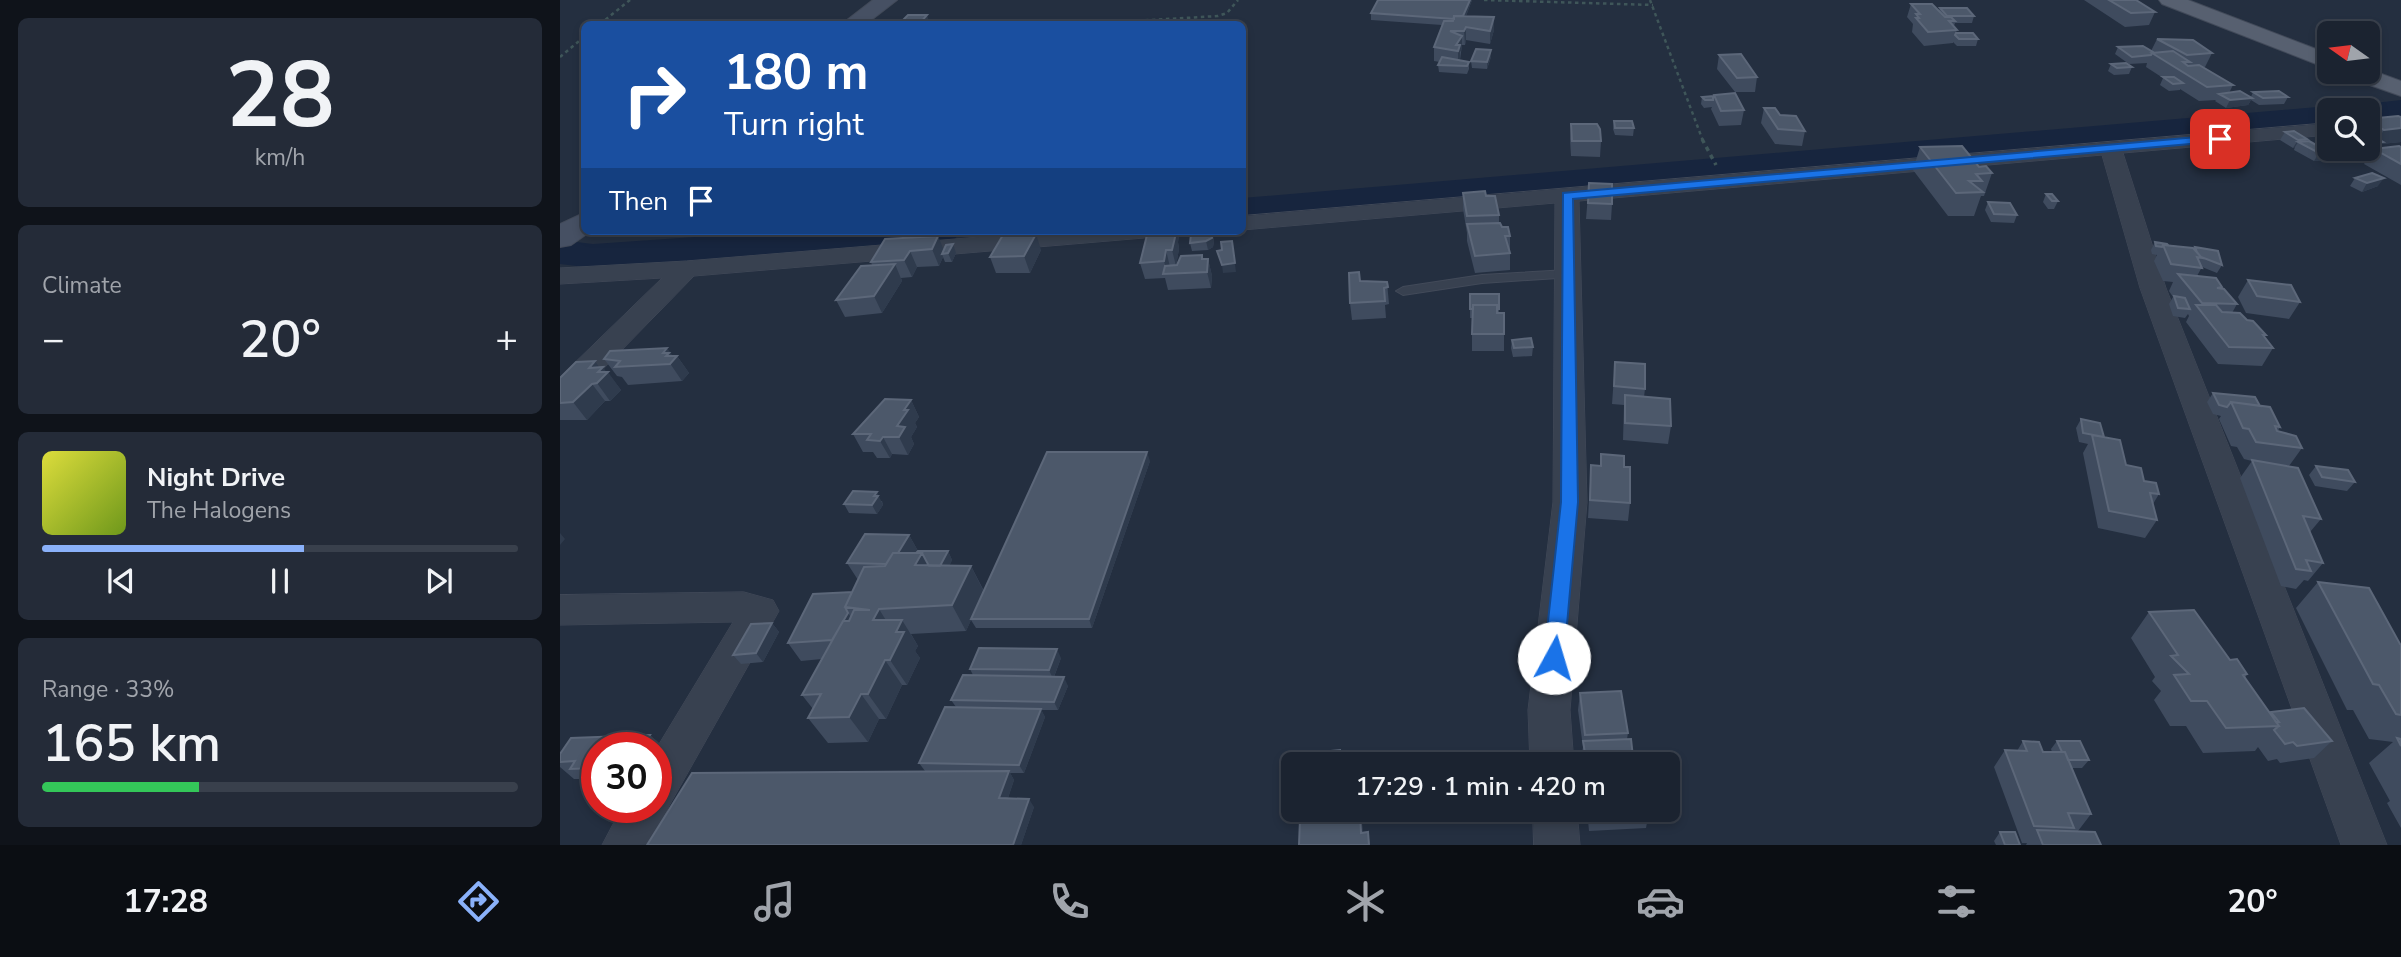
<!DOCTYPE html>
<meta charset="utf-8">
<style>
:root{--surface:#1b2330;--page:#242b38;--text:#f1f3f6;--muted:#a0a4ab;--line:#39404c;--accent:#8ab1fa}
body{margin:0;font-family:"Nunito Sans",sans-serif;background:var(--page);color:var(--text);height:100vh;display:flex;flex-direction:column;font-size:26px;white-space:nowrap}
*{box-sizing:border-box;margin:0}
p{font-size:23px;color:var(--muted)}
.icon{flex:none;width:38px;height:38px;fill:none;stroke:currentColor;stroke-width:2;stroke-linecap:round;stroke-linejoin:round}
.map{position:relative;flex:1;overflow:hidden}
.drawer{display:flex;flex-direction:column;gap:18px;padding:18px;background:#0f131a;width:560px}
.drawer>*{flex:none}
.top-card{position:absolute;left:21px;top:21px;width:665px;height:214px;border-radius:10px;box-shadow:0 4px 10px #0003,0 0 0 2px var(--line);background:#1a4fa0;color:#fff;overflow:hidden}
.needle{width:46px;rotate:284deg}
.controls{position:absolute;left:1757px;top:21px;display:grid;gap:14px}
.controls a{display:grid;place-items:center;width:63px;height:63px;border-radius:10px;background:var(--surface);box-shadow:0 4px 10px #0003,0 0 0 2px var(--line);font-size:35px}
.speed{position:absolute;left:21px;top:732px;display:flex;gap:14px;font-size:35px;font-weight:700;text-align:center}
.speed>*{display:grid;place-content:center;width:91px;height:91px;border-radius:50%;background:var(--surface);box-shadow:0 4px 10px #0003,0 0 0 2px var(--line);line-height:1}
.speed .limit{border:10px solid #d22;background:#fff;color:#111}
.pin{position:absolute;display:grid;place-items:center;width:60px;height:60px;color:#fff;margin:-30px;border-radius:14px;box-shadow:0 4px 10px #0006}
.me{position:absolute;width:77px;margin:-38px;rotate:6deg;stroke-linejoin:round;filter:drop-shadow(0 0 5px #0008)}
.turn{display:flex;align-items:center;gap:24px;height:147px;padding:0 28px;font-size:32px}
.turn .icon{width:91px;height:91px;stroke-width:2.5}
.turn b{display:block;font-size:49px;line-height:60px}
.then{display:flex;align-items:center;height:66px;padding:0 28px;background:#0003;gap:14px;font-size:26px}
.big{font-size:52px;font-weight:600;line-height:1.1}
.drawer .tile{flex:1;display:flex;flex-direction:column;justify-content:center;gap:10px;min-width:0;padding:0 24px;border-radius:10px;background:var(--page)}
.drawer .dial{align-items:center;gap:0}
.dial b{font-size:91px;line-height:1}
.song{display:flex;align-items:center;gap:21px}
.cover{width:84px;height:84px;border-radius:10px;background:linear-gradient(135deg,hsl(60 70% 55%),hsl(80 70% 35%))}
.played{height:7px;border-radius:4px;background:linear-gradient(90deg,var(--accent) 55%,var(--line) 55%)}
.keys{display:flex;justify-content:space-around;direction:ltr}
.heat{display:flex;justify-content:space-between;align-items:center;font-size:38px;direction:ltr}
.charge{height:10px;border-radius:5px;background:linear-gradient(90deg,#34c759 33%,var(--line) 0)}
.trip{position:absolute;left:721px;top:752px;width:399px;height:70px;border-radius:10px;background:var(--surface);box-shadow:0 4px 10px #0003,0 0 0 2px var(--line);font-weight:600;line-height:70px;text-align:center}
.menu{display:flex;height:112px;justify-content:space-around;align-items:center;background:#0b0e13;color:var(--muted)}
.menu .icon{width:49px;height:49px}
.menu .on{color:var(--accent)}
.menu b{font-size:32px;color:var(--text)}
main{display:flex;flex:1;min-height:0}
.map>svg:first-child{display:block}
</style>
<main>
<section class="drawer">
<div class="tile dial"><b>28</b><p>km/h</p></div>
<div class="tile"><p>Climate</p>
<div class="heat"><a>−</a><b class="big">20°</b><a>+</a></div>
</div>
<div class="tile">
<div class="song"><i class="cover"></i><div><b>Night Drive</b><p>The Halogens</p></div></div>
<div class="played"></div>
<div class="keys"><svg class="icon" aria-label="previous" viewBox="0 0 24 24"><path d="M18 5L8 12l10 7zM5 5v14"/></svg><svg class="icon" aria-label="pause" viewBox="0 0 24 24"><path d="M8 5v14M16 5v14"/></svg><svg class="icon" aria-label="next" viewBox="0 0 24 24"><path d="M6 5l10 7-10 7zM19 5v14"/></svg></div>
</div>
<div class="tile"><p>Range · 33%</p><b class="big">165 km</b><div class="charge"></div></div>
</section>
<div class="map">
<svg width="1841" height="845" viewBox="0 0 1841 845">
<rect width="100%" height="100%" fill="#242f40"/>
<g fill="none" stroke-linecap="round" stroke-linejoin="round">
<path fill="#17253e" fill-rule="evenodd" d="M1841 100V118L1808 121V110H1794L1797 105Z
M1769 106 1781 110H1769V124L682 220V198Z
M223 231H401L395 239 382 242 33 268 0 264V240L33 244Z"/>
<defs>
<path id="lane" d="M1008 270 1013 271V277L922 283 843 295 836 291 843 287 922 275Z"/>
<path id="street" d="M1769 123V135L1563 153 1606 288 1827 845H1781L1580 288 1542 155 1019 201 1027 502 1010 710 1014 765H970L968 710 993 502 995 203 682 230V216Z
M493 231H596L593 236 584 238 134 276 11 402 0 405V377L102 278 0 284V268L126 261Z
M184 592 213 600 219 611 109 806 90 845H42L62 807H96V749L173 622 0 625V595Z
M973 810H1017L1020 845H974Z"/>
<path id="secondary" d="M313 0H337L306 24H282Z
M24 213V231H31L11 245 0 247V224Z"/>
<path id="primary" d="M1599 0H1628L1769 54V69L1602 4Z
M1808 69 1841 81V96L1787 77 1783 72H1808Z"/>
</defs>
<use href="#lane" stroke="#424a59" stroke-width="2"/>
<use href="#street" stroke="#424a59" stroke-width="1"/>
<use href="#secondary" stroke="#424a59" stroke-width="2"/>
<use href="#primary" stroke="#424a59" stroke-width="2"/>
<path stroke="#3f5659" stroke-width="2.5" stroke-dasharray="3.5 3.5" stroke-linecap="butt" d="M924 0 1093 5
M1090 0 1143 141
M40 24 70 0
M522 24 658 16 667 13 678 0
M0 57 24 37"/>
<path stroke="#3f5659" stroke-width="3.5" stroke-dasharray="4.5 4.5" stroke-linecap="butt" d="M1142 139 1156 165"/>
<use href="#lane" fill="#384150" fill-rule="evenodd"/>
<use href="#street" fill="#384150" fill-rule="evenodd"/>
<use href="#secondary" fill="#465063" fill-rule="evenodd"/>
<use href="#primary" fill="#576070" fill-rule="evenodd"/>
</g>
<path fill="#3f4b5e" d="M818 0H912L906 16 934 17V30L930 44 906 40 905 45H902L900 60 909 62V69L907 74 879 72 878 65 880 62 874 61V47L882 25 811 20V13Z
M1524 0H1576L1595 12 1589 25 1565 27Z
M1351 4 1379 11 1380 8 1414 16 1412 23H1395L1394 26 1397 30 1396 33 1418 39 1416 46H1397L1393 42V43L1364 46 1352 32 1353 24 1347 17Z
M369 21 367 24H342L341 22Z
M1597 39 1652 53 1645 67H1643L1673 85 1669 93 1691 97 1693 92 1728 97 1724 104 1699 105 1691 100 1688 105 1666 108 1655 101 1656 100 1639 101 1620 89V90L1609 91 1600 85 1603 78 1586 67 1587 63 1569 64 1555 54 1558 47 1591 51Z
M1159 55 1197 77 1195 92H1175L1157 69Z
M931 57 927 69 912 68 911 61Z
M1551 64 1572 67 1569 74 1554 75 1548 71Z
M1154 95 1184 110 1181 125 1159 126 1151 109 1152 107 1144 108 1141 104 1142 97H1153Z
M1204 108 1220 115 1245 131 1242 146 1215 144 1201 123Z
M1841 117V142L1821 144 1819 148 1841 147V185L1804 164 1808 158 1799 160 1784 159 1760 146 1769 131V149H1808V119Z
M1054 121 1074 128 1073 136 1055 135 1053 129Z
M1011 124 1041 141 1040 157 1011 156 1010 139Z
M1725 132 1746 141 1765 160 1754 161 1734 150 1735 147 1733 148 1720 140Z
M1360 147 1419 167 1432 173 1424 196H1421L1414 216H1388L1353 170Z
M1795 178 1818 186 1802 192 1790 186Z
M1029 183 1052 204 1051 220 1026 219Z
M903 193 926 196 939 215V223L942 227 950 236V270L915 273 907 241V233L903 209Z
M1486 194 1498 201 1494 209H1488L1483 202Z
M1428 202 1457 215 1454 223 1431 222 1425 210Z
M596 231H618L619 236 618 242 619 249 616 265 648 259 652 276 651 288 608 290 605 278 585 279 580 263Z
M652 232 654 241 653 247 648 250 632 251 630 243Z
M325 239 384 249 396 253 392 262H385L383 257 379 266 357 267 352 277 341 278 342 281 322 313 285 317 276 300 312 265 311 262Z
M1595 242 1634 249 1635 247 1662 265 1657 273 1642 267 1637 276 1661 289 1677 304 1672 313 1687 320 1706 335 1704 337 1713 348 1702 366 1658 364 1626 322 1629 316 1628 314 1625 318 1613 316 1609 304 1613 297 1609 291 1613 282 1603 281 1594 261 1597 255 1592 254 1591 250Z
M481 250 470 273H436L430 257Z
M1688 280 1740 302 1729 319 1686 313 1678 297Z
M800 281 827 282 829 304 825 305 826 318 792 320 790 303Z
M910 294H939V313H944V351H912V318H910Z
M952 340 973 347 972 356 953 357 951 348Z
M117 356 129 373 122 381 68 385 62 377 57 376 44 359Z
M1055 362 1085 389 1084 397 1111 426 1108 444 1063 440 1064 405 1052 404Z
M39 367 47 372 61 390 50 401H45L27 420H0V378Z
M1653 393 1700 406 1720 427 1718 431 1742 448 1729 466 1698 462 1761 519 1750 532 1763 563 1748 581 1744 580 1736 589 1721 586 1680 478 1692 461 1684 459 1677 447 1671 446 1659 419 1661 416 1653 414 1647 402Z
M351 400 359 417 355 423 357 427 351 437 354 444 348 455 332 454 330 458H317L313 452H303L293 434Z
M1521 419 1544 437 1566 465 1599 494 1593 504 1597 520 1585 538 1538 528 1523 453 1528 444 1519 442 1516 428Z
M1041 454 1064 467 1070 503 1068 521 1028 518 1031 465 1040 466Z
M590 461 532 628H416L411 620 406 631 351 634 358 646 355 651 360 658 347 685H342L326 719H319L308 742 268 743 248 718 253 709 242 695 262 659 241 661 228 643 292 592 298 580 287 563 349 535 358 551H388L392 560 389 566H411L424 591Z
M1756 466 1795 482 1787 491 1755 486 1749 475Z
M322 501 323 505 317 514 289 513 284 504Z
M1758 582 1841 645V828L1827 803 1830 801 1809 763 1833 742 1809 739 1793 710H1787L1736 608Z
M1589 612 1670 660 1687 674 1685 678 1710 713 1711 712 1772 741 1754 758 1720 763 1717 759 1708 761 1698 747 1695 751 1643 753 1626 726H1610L1594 700 1601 691 1592 681 1595 677 1571 638Z
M212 623 219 632 203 662 181 664 173 655Z
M501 658 494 677 508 686 498 710H481L485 717 464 773H450L454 780 448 798 474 807 461 845H87L391 772 365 771 359 763 396 707 391 700 413 675 410 669Z
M1020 693 1068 733 1067 739 1073 757 1087 765H1018L1019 759H1021L1023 747 1018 710Z
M90 735 107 752 96 769V747H37V785H30L22 779H14L0 767V754Z
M1463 741 1483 752H1492L1491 749 1497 741 1529 760 1522 768H1511L1531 814 1518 831H1511L1541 845H1466L1467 843H1462L1434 767 1445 750 1457 751Z
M733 765V810H753V817L800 812 803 833 808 832 810 845H739V823L732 824 727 808Z
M1027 810H1089V812L1086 828 1029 831Z
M1440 832 1460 845H1436L1434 841Z"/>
<path fill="#2f3b4d" d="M910 0H912L902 26V19Z
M367 15 369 21 367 24H362L361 22Z
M934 17V30L930 44V31Z
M906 27V40L905 45 904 31Z
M902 36V49L900 52V59L898 65V51L896 45Z
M931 50V57L927 69V62Z
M1692 98 1688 105 1666 108 1670 100Z
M1841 128V142L1821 144 1817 151 1814 149 1808 158 1799 160 1806 149H1808L1809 144 1815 143 1824 130Z
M1747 139 1744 145 1738 142 1735 147 1733 148 1738 140Z
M1769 152 1765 160 1754 161 1759 153Z
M1824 178 1818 186 1802 192 1807 183Z
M616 231H618L619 236 618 242 619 249 616 266 612 250Z
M652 232 654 241 653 247 648 250 646 241Z
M476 234 481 250 470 273 464 256Z
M378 236 385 253 382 254 383 257 379 266 372 249Z
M672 241 676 272 663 273 662 265Z
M393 244 396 253 392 262 388 253Z
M606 250 610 267 607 273 604 261Z
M350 251 357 267 352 277 344 260Z
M648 259 652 276 651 288 647 272Z
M335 264 342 281 322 313 314 296Z
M107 348 115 359 117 356 129 373 122 381 103 353Z
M35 361 41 370 43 367 47 373 48 372 61 390 50 401 37 383 29 368Z
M32 384 45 401 27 420 13 402Z
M351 400 359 417 355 423 357 427 351 437 354 444 348 455 339 437 337 426 344 410Z
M323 437 332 454 330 458 320 441Z
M587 452 590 461 532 628 529 619Z
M317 492 323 505 317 514 312 505 314 496Z
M0 533 5 539 0 545Z
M349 535 359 553 331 564Z
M388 551 392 560 384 577 379 568Z
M362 553 376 579 355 565Z
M411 566 424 592 406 631 392 605Z
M319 609 335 635 313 620Z
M288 613 300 630 275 640Z
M342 620 358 646 355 651 360 658 347 685 330 660 336 632Z
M212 623 219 632 203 662 196 653Z
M497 649 501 658 493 679 489 670Z
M325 660 342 685 326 719 308 694Z
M504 677 508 686 498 710 494 702Z
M301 694 319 719 308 742 289 717Z
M481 709 485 717 464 773 459 765Z
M90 735 107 752 96 769V747H82Z
M449 771 454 780 445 807 439 798Z
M469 799 474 807 461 845H453Z
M800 812 803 828V845L801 833Z"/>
<path fill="#4c586a" stroke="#5c6779" stroke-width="2" d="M818 0H910L903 16H894V19L811 13Z
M1549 0H1576L1595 12 1571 13Z
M1351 4H1372L1385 17H1391L1395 21H1389L1397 30 1368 32 1356 18H1359L1356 14H1360Z
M1380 8H1407L1414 16H1387Z
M348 15H367L361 22H341Z
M894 16 934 17 930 31 906 27 904 31H890L902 36 896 45H900L898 51 874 47 884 21H893Z
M1396 33H1413L1418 39H1399L1395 35Z
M1597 39 1633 40 1652 53 1627 55Z
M1583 46 1593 52 1592 53 1591 55 1572 57 1558 47Z
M916 49 931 50 927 62 911 61Z
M1613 51 1630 62H1623L1628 66 1639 65 1673 85 1647 87 1592 53Z
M1181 54 1197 77 1177 78 1159 55Z
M882 57 909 62 907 66 878 65Z
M1566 63 1572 67 1557 68 1551 64Z
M1603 77H1614L1623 83 1613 84Z
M1680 91 1692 98 1670 100 1659 94Z
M1719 91 1728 97 1703 98 1693 92Z
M1175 93 1184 110 1161 111 1154 95Z
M1153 96V100H1145L1142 97Z
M1204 108H1215L1220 115 1236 116 1245 131 1218 129Z
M1838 116 1841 117V128L1824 130 1808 122V119Z
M1054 121H1072L1074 128H1055Z
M1011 124H1037L1040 129 1041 141H1012Z
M1734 131 1747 139 1738 140 1725 132Z
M1808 134 1823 142 1808 144Z
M1749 141 1769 152 1759 153 1738 142Z
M1402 146 1419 167 1426 166 1432 173 1416 174 1422 181H1409L1423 192 1396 193 1360 147Z
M1839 146 1841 147V164L1814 149Z
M1812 173 1824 178 1807 183 1795 178Z
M1029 183 1052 184V204L1028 203Z
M925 191 926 196H935L939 215 907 216 903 193Z
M1486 194H1492L1498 201H1492Z
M1428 202 1450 203 1457 215 1434 214Z
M940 223 942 227H948L950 236H945L950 253 915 256 907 224Z
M596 231H616V234H595Z
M652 232V238L646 241 630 243 631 234Z
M616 233 612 250H606L604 261 580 263 587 235Z
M476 234 464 256 430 257 443 235Z
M378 236 372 249 350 251 344 260 311 262 325 239Z
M672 241 675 263 662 265 657 251 662 250 661 242Z
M1595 242 1607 244 1608 245H1603L1602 247 1596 246Z
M393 244 388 253 382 254 386 245Z
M1603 245 1633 248 1642 258 1637 257 1642 268 1611 264Z
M1635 247 1658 251 1662 265 1641 257 1637 252Z
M642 255V259H648L647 272 603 274 605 266 617 265 621 256Z
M335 264 314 296 276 300 301 266Z
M799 272 800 281 827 282 828 287 824 288 825 301 790 303 789 273Z
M1618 274 1656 278 1662 287 1657 288 1664 289 1677 304 1642 303Z
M1688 280 1731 285 1740 302 1697 296Z
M910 294H939V309H937V305H913V309H910Z
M1614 296 1625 298 1630 309 1618 308Z
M913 305H937V313H944V334H912Z
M1636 305H1656L1662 312 1680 313 1687 320 1693 321 1706 335H1703L1713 348 1669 347Z
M971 338 973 347 954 348 952 340Z
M107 348 103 353H109L106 356H117L110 364 55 367 60 361 44 359 50 351Z
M35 361 29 368 43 367 38 372H48L37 383 32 384 13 402 0 403V378L16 362Z
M1055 362 1085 364V389L1054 386Z
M1653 393 1695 397 1700 406 1671 402 1667 407 1659 405Z
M1065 395 1110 399 1111 426 1065 423Z
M325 399 351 400 344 410H348L337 426 345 427 339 437H323L320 441 307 440 311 434H293Z
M1671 402 1710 407 1720 427 1715 426 1717 431 1736 436 1742 448 1696 442 1689 429 1683 428Z
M1521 419 1540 423 1544 437 1523 433Z
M1532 435 1560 440 1566 465 1581 468 1584 481 1596 483 1599 494 1590 493 1597 520 1549 511Z
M487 452H587L529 619H411Z
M1041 454 1064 456V467H1070V503L1030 500 1031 465 1041 466Z
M1692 460 1738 468 1761 519 1743 516 1763 563 1746 560 1751 571 1736 569Z
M1756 466 1788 470 1795 482 1762 477Z
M293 491 317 492 314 496H318L312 505 284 504Z
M305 534 349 535 338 553H333L326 564 287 563Z
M358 551H388L380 566H369L362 553H356Z
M333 553H362L355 565 411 566 392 605 319 609 313 620H342L336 632H344L330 660H325L308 694H301L289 717 248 718 261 694 242 695 283 621H289L294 610H310L285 607 304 567 325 566Z
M1758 582 1809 588 1840 644 1841 645V715L1836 714 1819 685 1813 684Z
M292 592 285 607 288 613 272 640 228 643 253 594Z
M1634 610 1670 660 1677 659 1687 674 1683 675 1719 726 1666 728 1647 701H1631L1614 675 1629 674 1611 656 1618 655 1589 612Z
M212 623 196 653 173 655 191 624Z
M419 648 497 649 489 670 410 669Z
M403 675 504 677 494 702 391 700Z
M1061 691 1068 733 1025 735 1020 693Z
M385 707 481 709 459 765 359 763Z
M1744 708 1772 741 1737 746 1733 742 1725 744 1714 730 1719 726 1716 722H1719L1711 712Z
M90 735 82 747H37V768L10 769 15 761 0 762V754L11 738Z
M1837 738 1841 739V746Z
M1071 739 1073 757H1086L1087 765H1020L1019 759H1026L1023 741Z
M1463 741 1479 742 1483 752H1505L1531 814 1508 813 1514 828 1474 826 1445 750 1467 751Z
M1497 741H1520L1529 760H1508L1505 752H1502Z
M780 750V765H733V807L727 808 729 755Z
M449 771 439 798 469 799 453 845H87L132 773Z
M1031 810H1089V812L1032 814Z
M800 812 801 833 808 832 809 845H739L740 819Z
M1477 830 1535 832 1541 845H1483Z
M1440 832H1455L1460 845H1445Z"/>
<path fill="#1a73e8" stroke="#114b97" stroke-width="2" d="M1660 135 1665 139 1664 141 1013 199 1018 502 1004 658 1001 664 994 666 987 664 984 658 1001 502 1003 193Z"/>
</svg>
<div class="controls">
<a><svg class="needle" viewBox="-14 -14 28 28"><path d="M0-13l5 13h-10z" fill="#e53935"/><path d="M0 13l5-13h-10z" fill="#a0a4ab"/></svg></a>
<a><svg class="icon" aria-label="search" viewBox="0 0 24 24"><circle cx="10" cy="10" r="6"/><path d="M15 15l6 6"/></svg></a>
</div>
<div class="speed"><div class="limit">30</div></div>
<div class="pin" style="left:1660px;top:139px;background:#d93025"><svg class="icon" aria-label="arrive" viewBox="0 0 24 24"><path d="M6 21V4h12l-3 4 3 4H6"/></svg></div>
<svg class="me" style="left:994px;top:658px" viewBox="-20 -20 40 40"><circle r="19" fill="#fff"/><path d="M0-13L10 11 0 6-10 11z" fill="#1a73e8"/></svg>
<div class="trip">17:29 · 1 min · 420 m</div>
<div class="top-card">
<div class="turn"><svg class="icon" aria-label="right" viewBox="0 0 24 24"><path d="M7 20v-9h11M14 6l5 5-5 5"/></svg><div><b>180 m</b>Turn right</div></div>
<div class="then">Then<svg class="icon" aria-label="arrive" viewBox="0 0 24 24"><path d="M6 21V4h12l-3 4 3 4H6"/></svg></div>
</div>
</div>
</main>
<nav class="menu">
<b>17:28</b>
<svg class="icon on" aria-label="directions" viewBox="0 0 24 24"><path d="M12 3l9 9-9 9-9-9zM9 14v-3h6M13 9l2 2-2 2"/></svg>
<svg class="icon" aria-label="music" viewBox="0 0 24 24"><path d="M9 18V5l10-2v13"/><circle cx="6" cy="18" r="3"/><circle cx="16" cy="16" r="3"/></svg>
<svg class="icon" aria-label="phone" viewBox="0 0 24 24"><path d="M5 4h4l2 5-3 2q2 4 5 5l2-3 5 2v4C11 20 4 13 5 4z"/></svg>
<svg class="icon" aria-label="climate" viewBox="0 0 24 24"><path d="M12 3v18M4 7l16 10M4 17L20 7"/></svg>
<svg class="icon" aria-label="car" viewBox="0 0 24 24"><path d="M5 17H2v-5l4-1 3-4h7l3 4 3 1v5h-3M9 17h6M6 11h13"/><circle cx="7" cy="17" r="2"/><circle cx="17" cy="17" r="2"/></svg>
<svg class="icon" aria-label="filters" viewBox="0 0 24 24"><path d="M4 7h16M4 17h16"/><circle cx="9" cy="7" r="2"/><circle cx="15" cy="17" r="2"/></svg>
<b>20°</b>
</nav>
